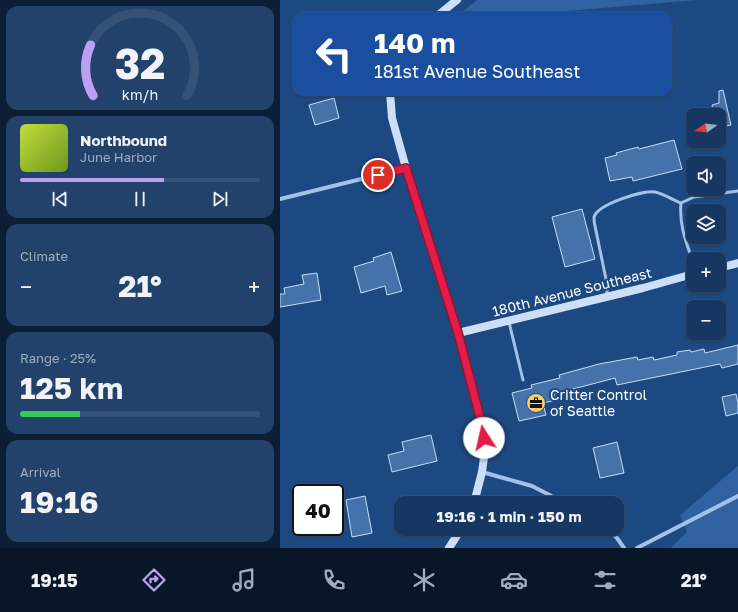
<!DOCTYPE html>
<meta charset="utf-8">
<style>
:root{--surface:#163762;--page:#23426b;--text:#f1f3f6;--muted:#9eacbe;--line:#355177;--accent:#bca0f2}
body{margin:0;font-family:"Golos Text",sans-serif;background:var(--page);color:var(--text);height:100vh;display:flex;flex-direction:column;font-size:15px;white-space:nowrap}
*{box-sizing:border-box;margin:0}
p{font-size:13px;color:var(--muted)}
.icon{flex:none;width:22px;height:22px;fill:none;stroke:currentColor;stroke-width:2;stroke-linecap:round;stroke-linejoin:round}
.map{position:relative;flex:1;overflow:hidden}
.sheet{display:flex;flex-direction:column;gap:6px;padding:6px;background:#0c1e36;width:280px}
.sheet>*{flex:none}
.guide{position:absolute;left:12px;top:12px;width:380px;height:84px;border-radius:12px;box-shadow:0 1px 3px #0004,0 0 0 1px var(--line);background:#1a4fa0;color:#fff;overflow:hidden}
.needle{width:26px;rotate:256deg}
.controls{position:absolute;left:406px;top:108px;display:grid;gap:8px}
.controls a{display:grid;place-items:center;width:40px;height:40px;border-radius:8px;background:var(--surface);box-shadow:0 1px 3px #0004,0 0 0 1px var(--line);font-size:20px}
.speed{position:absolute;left:12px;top:484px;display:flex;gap:8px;font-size:20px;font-weight:700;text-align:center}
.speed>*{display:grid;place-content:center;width:52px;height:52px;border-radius:50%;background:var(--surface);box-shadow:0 1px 3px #0004,0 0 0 1px var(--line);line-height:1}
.speed .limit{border:2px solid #111;border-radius:6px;background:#fff;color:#111}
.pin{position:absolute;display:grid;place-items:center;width:34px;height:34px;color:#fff;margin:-17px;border:2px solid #fff;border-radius:50%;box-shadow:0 1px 4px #0007}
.me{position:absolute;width:44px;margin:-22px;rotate:350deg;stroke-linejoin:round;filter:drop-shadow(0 0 3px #0008)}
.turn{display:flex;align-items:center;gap:14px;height:84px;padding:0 16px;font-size:18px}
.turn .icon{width:52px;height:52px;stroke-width:2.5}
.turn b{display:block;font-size:28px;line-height:34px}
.big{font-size:30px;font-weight:700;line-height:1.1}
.sheet .widget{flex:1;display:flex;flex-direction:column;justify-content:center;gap:6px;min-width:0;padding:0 14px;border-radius:12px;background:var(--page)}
.sheet .dial{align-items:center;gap:0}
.dial svg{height:104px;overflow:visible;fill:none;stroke:var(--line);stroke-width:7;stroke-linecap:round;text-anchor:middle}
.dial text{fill:var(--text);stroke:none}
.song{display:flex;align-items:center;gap:12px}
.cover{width:48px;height:48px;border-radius:6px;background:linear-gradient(135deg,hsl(70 70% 55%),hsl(80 70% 35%))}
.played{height:4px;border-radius:2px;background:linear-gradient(90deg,var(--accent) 60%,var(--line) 60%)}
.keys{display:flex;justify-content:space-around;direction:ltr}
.heat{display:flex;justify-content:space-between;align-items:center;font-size:22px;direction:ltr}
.charge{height:6px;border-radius:3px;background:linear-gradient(90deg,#34c759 25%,var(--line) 0)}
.trip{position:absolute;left:114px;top:496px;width:230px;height:40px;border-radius:12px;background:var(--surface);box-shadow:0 1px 3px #0004,0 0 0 1px var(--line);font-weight:700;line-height:40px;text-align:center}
.menu{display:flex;height:64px;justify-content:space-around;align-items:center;background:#091627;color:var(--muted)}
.menu .icon{width:28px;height:28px}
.menu .selected{color:var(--accent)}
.menu b{font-size:18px;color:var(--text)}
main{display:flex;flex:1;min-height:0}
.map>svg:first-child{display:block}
</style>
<main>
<section class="sheet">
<div class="widget dial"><svg viewBox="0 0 100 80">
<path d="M14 69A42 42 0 1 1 86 69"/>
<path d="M14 69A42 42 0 0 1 12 30" stroke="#bca0f2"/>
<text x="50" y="56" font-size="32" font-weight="700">32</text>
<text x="50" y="72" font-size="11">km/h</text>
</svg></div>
<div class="widget">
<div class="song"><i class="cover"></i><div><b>Northbound</b><p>June Harbor</p></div></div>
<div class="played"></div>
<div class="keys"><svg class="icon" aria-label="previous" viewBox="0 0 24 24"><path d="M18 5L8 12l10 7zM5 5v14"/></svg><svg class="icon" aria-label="pause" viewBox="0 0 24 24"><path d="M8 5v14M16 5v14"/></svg><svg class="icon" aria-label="next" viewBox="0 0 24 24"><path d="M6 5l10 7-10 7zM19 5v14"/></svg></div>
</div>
<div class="widget"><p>Climate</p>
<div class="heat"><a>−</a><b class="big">21°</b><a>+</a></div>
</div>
<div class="widget"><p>Range · 25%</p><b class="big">125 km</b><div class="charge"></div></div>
<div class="widget"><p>Arrival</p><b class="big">19:16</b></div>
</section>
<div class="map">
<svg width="458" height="548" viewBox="0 0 458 548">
<rect width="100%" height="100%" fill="#1d4982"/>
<path fill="#3062a1" d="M197 0H416L229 16H177Z
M458 466V548H391L407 532 400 515Z"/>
<path fill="#4572ab" stroke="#c6ddf7" d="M443 90 451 125 439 127V115H434L432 105 439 103V91Z
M54 98 59 118 35 125 29 105Z
M394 140 402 169 353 181 352 177 330 181 325 158 337 155 336 153 358 147 359 149Z
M302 209 315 259 285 267 272 217Z
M111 252 122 291 107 295 105 286 81 293 74 267 94 261 93 258Z
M37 273 41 300 0 307V294H5L4 288 24 284 22 275Z
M458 345V364L442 368 440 364 337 385 335 378 274 394 276 400 263 403 266 415 239 421 232 393 252 388 251 385 280 378 279 375 319 364 357 357 358 360 373 357 374 360 397 355V352L410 350 411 352 424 349 425 353Z
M456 394 458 403V413L446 416 442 397Z
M151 435 157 461 112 472 108 455 124 451 122 442Z
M337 442 344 473 320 478 313 448Z
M85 496 92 533 72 537 66 500Z"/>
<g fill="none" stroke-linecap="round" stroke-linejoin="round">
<path stroke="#a2c2ea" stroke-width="3" d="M413 262C406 242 399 225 401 203L414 197 458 191
M327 295V284L315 226C314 223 314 219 314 217 318 204 363 190 375 192 384 194 393 200 401 203
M229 322 243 380"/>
<path stroke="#a2c2ea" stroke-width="4" d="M0 199 126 168
M202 472 252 486 285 503
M327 529 337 538 344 548
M357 548 458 496"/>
<path stroke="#cddff7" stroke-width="8" d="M157 16 177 0
M110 92 112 118 126 168 178 333 202 425 205 450 202 472 194 503
M439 268 458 263
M178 333 363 288 413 274
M169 548 181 529"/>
</g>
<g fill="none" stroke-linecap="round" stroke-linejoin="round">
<defs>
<path id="route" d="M98 175 126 168 178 333 202 425 204 438"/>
</defs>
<use href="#route" stroke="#92132f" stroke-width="10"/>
<use href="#route" stroke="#e11d48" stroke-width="7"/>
</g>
<defs>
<symbol id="office-disc" viewBox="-11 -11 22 22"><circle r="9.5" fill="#facd60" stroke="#1d4982"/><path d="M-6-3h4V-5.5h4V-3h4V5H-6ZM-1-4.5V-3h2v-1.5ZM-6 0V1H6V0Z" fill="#111"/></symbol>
</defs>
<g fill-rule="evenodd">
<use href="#office-disc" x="245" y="392" width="22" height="22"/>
</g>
<g text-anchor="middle" stroke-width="4" stroke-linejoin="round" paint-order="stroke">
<g font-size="14" fill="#fff" stroke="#1d4982">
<text transform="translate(292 292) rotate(-14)" y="5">180th Avenue Southeast</text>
</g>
<g font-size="14" fill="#fff" stroke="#1d4982" text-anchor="start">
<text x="270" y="400">Critter Control<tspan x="270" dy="16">of Seattle</tspan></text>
</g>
</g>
</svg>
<div class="controls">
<a><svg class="needle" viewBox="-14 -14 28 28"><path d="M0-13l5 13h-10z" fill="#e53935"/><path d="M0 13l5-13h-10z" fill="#9eacbe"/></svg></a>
<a><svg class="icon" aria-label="sound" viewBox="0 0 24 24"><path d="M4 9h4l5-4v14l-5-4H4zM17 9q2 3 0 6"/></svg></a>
<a><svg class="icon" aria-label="layers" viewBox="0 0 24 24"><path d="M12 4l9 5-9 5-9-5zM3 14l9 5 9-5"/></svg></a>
<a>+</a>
<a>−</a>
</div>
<div class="speed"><div class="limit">40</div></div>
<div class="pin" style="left:98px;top:175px;background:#d93025"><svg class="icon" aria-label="arrive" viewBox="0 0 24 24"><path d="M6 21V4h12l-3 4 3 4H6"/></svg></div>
<svg class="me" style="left:204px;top:438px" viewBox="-20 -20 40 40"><circle r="19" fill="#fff"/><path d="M0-13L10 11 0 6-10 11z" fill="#e11d48"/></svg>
<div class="trip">19:16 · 1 min · 150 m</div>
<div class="guide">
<div class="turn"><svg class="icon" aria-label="left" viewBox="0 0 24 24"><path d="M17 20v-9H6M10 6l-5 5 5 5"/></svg><div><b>140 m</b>181st Avenue Southeast</div></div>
</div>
</div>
</main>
<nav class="menu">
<b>19:15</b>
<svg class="icon selected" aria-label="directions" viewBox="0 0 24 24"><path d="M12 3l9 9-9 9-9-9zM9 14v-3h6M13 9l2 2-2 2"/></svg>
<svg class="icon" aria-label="music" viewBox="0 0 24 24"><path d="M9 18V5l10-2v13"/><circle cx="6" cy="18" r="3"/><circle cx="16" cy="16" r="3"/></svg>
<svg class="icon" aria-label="phone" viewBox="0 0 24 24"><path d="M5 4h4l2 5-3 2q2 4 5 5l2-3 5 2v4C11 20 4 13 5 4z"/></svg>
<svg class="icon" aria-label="climate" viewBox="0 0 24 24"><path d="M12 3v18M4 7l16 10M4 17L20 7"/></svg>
<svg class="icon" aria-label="car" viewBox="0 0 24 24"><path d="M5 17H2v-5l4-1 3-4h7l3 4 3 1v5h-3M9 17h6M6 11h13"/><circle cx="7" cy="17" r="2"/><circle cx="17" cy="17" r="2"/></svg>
<svg class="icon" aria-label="filters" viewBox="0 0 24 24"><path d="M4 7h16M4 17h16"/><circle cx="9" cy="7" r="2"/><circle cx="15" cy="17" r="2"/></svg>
<b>21°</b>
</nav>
